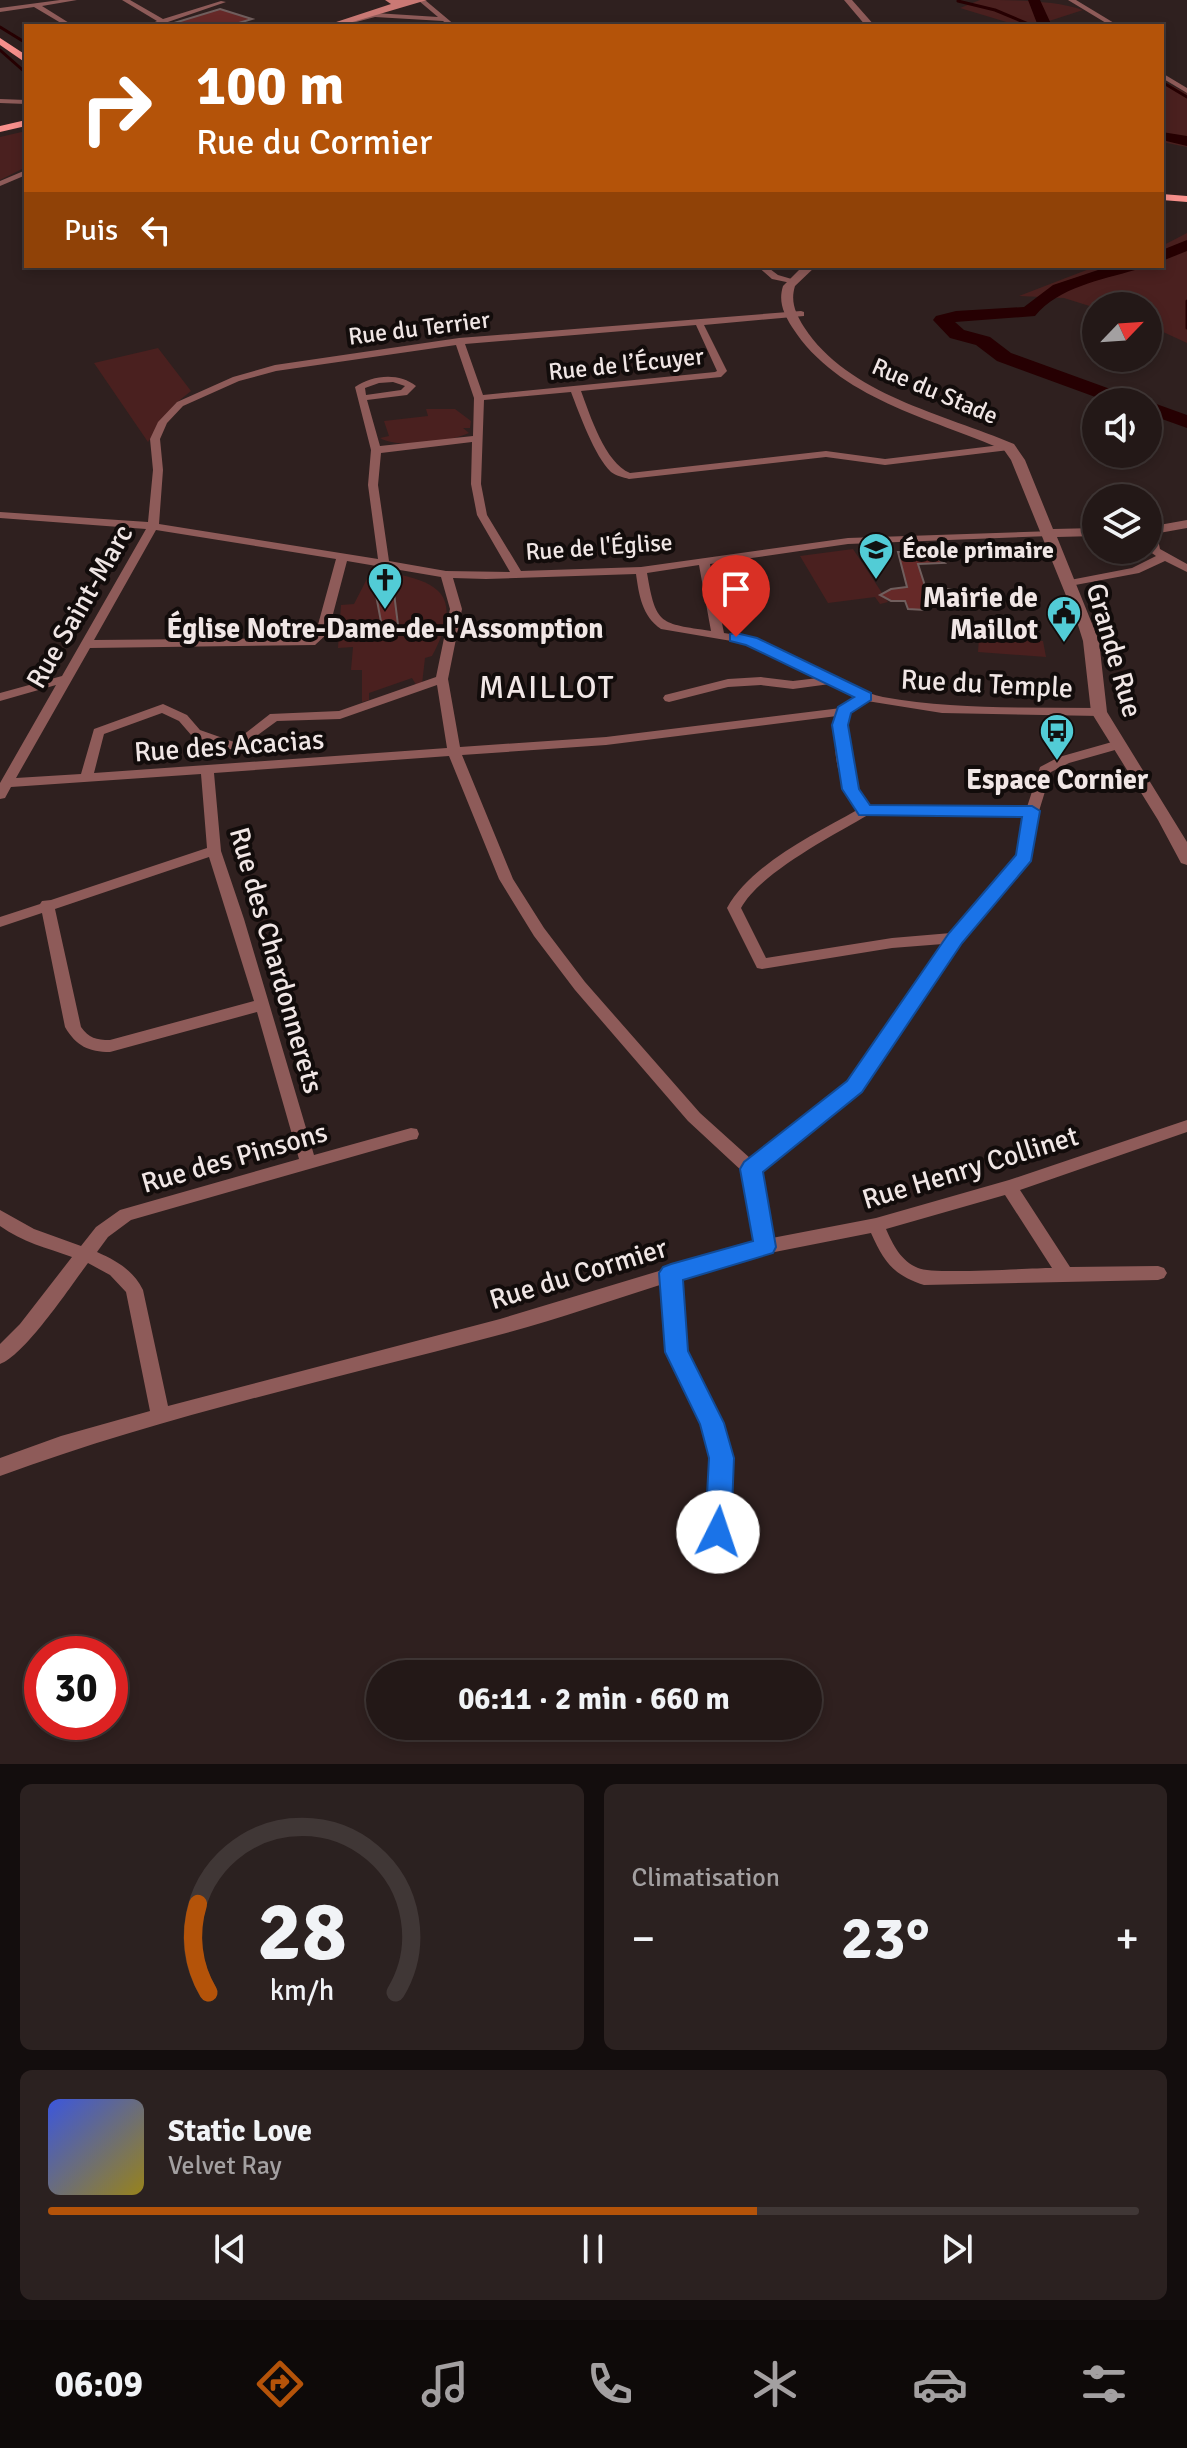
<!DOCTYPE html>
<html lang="fr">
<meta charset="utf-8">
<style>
:root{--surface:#231817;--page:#2b2120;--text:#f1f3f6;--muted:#a3a0a1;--line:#403736;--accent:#b45309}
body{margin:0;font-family:Signika,sans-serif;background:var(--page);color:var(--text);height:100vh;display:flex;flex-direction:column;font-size:30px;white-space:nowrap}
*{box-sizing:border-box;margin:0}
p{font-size:26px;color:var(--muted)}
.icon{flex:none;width:44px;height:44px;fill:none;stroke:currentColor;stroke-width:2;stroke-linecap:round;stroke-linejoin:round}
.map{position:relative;height:1764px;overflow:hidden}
.details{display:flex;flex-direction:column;gap:20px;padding:20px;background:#130d0d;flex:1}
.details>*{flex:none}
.guide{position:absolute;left:24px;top:24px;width:1140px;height:244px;border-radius:0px;box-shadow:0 4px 12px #0003,0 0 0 2px var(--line);background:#b45309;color:#fff;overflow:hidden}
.needle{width:52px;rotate:65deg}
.controls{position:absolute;left:1082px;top:292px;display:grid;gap:16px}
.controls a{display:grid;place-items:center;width:80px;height:80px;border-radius:50%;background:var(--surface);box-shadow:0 4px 12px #0003,0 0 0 2px var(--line);font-size:40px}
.speed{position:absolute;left:24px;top:1636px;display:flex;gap:16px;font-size:40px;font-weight:700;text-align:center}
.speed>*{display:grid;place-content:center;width:104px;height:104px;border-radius:50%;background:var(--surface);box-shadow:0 4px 12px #0003,0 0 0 2px var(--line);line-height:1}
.speed .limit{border:12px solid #d22;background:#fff;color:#111}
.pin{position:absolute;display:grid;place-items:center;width:68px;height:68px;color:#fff;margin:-82px -34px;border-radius:50% 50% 50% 0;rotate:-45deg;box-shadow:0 0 8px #0007}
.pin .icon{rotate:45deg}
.me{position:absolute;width:88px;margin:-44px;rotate:4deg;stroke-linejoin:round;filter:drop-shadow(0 0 6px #0008)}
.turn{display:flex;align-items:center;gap:28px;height:168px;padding:0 40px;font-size:36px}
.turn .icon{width:104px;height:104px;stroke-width:2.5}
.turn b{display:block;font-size:56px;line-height:68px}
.then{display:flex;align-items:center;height:76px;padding:0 40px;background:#0003;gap:16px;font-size:30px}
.big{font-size:60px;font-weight:800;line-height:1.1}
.details .card{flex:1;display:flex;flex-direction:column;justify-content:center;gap:12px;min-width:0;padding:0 28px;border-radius:12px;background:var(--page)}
.details .dial{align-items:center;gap:0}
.dial svg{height:208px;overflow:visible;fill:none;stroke:var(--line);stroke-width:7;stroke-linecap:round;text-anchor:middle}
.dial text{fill:var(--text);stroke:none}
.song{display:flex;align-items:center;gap:24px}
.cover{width:96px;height:96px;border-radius:12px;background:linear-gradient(135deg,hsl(230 70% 55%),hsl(50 70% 35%))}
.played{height:8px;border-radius:4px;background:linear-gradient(90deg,var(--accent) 65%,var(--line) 65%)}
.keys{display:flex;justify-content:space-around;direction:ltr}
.heat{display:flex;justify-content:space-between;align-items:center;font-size:44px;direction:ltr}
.details .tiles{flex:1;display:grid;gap:20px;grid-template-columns:1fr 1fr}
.card:last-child{grid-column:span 2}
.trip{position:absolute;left:366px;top:1660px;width:456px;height:80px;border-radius:40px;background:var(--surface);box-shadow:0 4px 12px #0003,0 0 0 2px var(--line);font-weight:800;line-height:80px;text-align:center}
.dock{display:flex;height:128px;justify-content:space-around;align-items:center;background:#0e0a09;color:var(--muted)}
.dock .icon{width:56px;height:56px}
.dock .selected{color:var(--accent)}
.dock b{font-size:36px;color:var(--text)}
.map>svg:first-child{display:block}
</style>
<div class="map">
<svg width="1187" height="1764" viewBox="0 0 1187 1764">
<rect width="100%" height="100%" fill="#2f201f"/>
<path fill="#4a201f" d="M980 0C1013 0 1055 0 1083 10L1046 22 1049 26H1020L960 8Z
M1162 81 1187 93V147L1162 142Z
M26 131V167L0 180V137Z
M1187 233V343L1148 325V306H1096V308L1064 298 1019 296 1097 266H1162V246Z
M158 348 191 391 175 404 148 442 94 363Z
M426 409H455L471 421 470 428H463L469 433C450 442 398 449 380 438L389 436 384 421 428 416Z
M853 549 888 602 880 604 875 597 828 603 800 556Z
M372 569C431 580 469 587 432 656L425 658 422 684 418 688 412 678 369 693V700L362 702V670H351L353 647 338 648 341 605 354 604Z
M979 638 1043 641 1046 657 978 652Z"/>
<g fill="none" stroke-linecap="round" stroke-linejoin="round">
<path stroke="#260002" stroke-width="3" d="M958 1 995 10 1033 26
M0 27 26 43
M0 50 26 73
M1162 82 1187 97
M1187 301V328"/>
<path fill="#260002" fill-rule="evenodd" d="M1028 0H1040L1052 26H1038Z
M1162 132 1187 136V146L1162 140Z
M1187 240V251L1162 261V250Z
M1110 266H1138L1135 270C1101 280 1059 287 1035 316L955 322 964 330 990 337 1011 353 1135 398 1138 402H1109L997 361 976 345 950 338 933 320 936 316 956 311 1024 307 1053 285Z
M1148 401 1187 415V428L1148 414V402H1144Z"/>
</g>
<path fill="#662928" stroke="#705e5d" stroke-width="2" d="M220 9 252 19 229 26H174V23Z
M903 547H918L944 563 918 564 926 589H954L924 605 925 610 908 609 905 601H891L880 595 891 589 907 587 898 552H904Z
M394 593 398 625 382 627 376 595Z"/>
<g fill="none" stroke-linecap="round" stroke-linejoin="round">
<path fill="#8e5b59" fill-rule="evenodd" d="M60 0H77L42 6 74 26H66L34 7 0 12V8Z
M122 0H130L163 19 221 1 226 2 165 23 146 26 157 21Z
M425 0 456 26H449L443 21 375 17 341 26H330L375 13 438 17 419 1Z
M1068 0H1076L1119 26H1111Z
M1162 73 1187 88V93L1162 78Z
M0 99 26 100V104L0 103Z
M26 170V175L0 186V181Z
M757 266H766L778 275 795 280 791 283 772 279Z
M801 311 804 312V316L704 325 727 371 721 377 581 391C590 415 605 463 630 473L826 451 885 459 1009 444 1014 447 1009 450 885 465 826 457 629 479C623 477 616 476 611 472 595 457 579 413 571 392L484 400 481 484 487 515 521 571 641 567 848 538 1054 531V535L1050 536 848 544 710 564 724 633 756 638 833 677C847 679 864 694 883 697 954 710 1027 707 1099 708L1105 712 1099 716 942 713 867 701 850 713C844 744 849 781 869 807H1027L1040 767 1059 757 1112 742 1117 741 1123 745 1122 748 1069 763 1051 772 1039 811 1030 859 960 942 861 1091 760 1171 772 1238 876 1218 1009 1180 1187 1120V1132L1020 1190 1070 1267 1158 1266 1164 1268 1167 1273 1164 1278 1158 1280 924 1285C893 1275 884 1262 871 1233L754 1256 680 1279 685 1352 720 1423 732 1458 726 1561 723 1568 716 1571 709 1568 706 1561 712 1458 702 1424 667 1352 663 1284C607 1302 552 1321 495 1336 329 1380 161 1417 0 1476V1458L61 1436 150 1411 126 1292 110 1275 88 1263C70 1287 25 1355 0 1364V1344L20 1324 72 1257C47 1248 22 1242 0 1226V1210L34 1229 81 1246 96 1227 120 1210 299 1159 257 1012 110 1052C89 1052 76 1046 65 1027L42 913 0 927V917L40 904 42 901 51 900 207 848 201 774 11 787 5 798 0 799V783L56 685 0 701V693L62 676 146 529 0 518V512L148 522 153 470 150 439 158 422 177 402 233 377 275 365 459 338ZM696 325 717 371 715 372 483 395 465 344ZM456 345 474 398 473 436 380 446 367 400 407 395 416 386C399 372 372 375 355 387L371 450 368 485 378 559 159 524 163 470 160 439 167 423 183 406 239 381 276 371ZM393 382 405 386 401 390 366 395 365 388 379 383ZM472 442 471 484 477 515 510 572 446 571 389 561 378 485 381 453ZM156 530 336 559 316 632 308 638 94 640ZM347 561 441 577 450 609 436 677 339 711 270 714 234 742 200 730 187 715 163 704 94 729 81 774 16 778 90 648 315 645 328 633ZM699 565 711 631C660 623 656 626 647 573ZM636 574C639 595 642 616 661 629L749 644 818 678 793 681 761 677 728 679 665 695 663 698 665 701 669 702 728 687 761 685 793 689 830 684 856 697 841 708 606 737 460 747 448 679 462 609 453 578 486 579ZM437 685 447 748 94 773 104 734 162 713 179 721 192 736 236 751 277 721 340 719ZM837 716C831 747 837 784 857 810 815 834 751 864 727 908L757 968 762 969 892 948 943 944 849 1083 751 1159 700 1113 585 982 544 928 513 879 462 755 606 745ZM449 756 499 879 534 936 575 990 688 1121 743 1172 755 1242 500 1319 168 1406 143 1290C133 1270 117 1261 97 1252L108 1237 131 1220 411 1140 417 1139 419 1134 417 1129 411 1128 314 1155 244 919 221 851 214 773ZM868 815H1025L1018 855 951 933 892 938 766 958 741 908C760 873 832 836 868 815ZM209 857 254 1001 110 1040C96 1040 89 1038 81 1027L55 909ZM1005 1195 1052 1268C1028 1268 933 1275 918 1268 901 1261 893 1245 886 1229Z
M1148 528 1155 529 1156 531 1160 549 1187 564V572L1165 561 1139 573 1070 586 1064 583 1070 580 1132 568 1156 556 1149 551Z"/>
<path fill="#8e5b59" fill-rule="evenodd" d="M844 0H852L875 26H866Z
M803 266H816L795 286C790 302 796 314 804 327 848 395 944 414 1014 444L1025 460 1053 529 1096 528V536L1057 537 1099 641 1107 712 1187 842V865L1181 863 1158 820 1091 712 1083 641 1078 625 1011 460 1004 450C931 418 838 399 792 327 784 314 778 302 783 286Z
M1187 520V528L1148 535V527Z"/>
<path fill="#ca7975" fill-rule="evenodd" d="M385 0H427L339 26H324L391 4Z"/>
<path fill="#f8908c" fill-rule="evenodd" d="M0 38 26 55V63L0 45Z
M26 120V126L0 132V126Z
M1162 194 1187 196V202L1162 200Z"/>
</g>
<path fill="#1a73e8" stroke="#114b97" stroke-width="2" d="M736 633 757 638 871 693V700L851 713 848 725 859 789 870 805 1032 806 1040 811 1031 861 962 943 862 1092 763 1172 776 1247 773 1253 683 1280 688 1351 724 1423 734 1458 731 1532 727 1541 718 1544 709 1541 705 1532 709 1458 700 1424 665 1352 659 1273 663 1267 671 1264 753 1241 740 1169 744 1162 847 1081 949 933 1016 855 1022 817 859 815 842 789 832 725 838 707 854 697 746 645 730 641V634Z"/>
<defs>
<symbol id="school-pin" viewBox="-11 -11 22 30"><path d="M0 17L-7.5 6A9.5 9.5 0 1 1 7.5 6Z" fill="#52ccd6" stroke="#120c0b"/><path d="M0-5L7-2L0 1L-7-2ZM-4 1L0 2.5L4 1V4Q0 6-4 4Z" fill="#111"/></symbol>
<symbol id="church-pin" viewBox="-11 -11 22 30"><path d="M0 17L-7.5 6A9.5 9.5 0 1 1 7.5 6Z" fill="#52ccd6" stroke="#120c0b"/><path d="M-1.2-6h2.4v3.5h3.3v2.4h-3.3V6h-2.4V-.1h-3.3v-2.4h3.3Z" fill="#111"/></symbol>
<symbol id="civic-pin" viewBox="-11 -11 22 30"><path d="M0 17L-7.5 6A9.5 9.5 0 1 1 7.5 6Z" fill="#52ccd6" stroke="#120c0b"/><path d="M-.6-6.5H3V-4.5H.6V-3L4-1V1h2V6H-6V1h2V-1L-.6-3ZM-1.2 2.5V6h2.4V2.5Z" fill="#111"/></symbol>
<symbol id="bus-pin" viewBox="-11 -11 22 30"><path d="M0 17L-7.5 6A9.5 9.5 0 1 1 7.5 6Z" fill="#52ccd6" stroke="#120c0b"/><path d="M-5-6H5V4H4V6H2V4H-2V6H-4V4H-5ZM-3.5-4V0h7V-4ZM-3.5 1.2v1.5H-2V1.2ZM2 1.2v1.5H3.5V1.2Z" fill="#111"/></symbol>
</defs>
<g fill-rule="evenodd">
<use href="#school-pin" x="856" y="530" width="40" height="54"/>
<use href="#church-pin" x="365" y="560" width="40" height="54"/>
<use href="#civic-pin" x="1044" y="593" width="40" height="54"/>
<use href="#bus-pin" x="1037" y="711" width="40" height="54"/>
</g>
<g text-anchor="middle" stroke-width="8" stroke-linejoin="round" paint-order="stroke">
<g font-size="24" fill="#f0e6e5" stroke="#120c0b">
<text transform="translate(419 328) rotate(-7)" y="8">Rue du Terrier</text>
<text transform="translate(626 364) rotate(-6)" y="8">Rue de l’Écuyer</text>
<text transform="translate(935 391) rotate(23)" y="8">Rue du Stade</text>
<text transform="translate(599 547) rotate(-4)" y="8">Rue de l'Église</text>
</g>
<g font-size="24" font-weight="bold" fill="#f0e6e5" stroke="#120c0b" text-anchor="start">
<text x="902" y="558">École primaire</text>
</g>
<g font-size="28" font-weight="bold" fill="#f0e6e5" stroke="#120c0b">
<text x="1038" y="607" text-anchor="end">Mairie de<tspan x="1038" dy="32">Maillot</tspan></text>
<text x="385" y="638">Église Notre-Dame-de-l'Assomption</text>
<text x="1057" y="789">Espace Cornier</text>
</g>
<g font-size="28" fill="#f0e6e5" stroke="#120c0b">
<text transform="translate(79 606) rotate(-60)" y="10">Rue Saint-Marc</text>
<text transform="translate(1115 650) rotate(74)" y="10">Grande Rue</text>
<text transform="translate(987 683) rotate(3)" y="10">Rue du Temple</text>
<text transform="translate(229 745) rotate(-4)" y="10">Rue des Acacias</text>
<text transform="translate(277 960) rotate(74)" y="10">Rue des Chardonnerets</text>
<text transform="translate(234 1157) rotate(-16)" y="10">Rue des Pinsons</text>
<text transform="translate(970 1167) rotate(-17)" y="10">Rue Henry Collinet</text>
<text transform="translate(578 1273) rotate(-17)" y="10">Rue du Cormier</text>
</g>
<g font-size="32" letter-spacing="2" fill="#f0e6e5" stroke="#120c0b">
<text x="547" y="698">MAILLOT</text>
</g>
</g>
</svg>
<div class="controls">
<a><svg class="needle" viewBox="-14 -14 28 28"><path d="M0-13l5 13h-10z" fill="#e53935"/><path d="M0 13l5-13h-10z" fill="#a3a0a1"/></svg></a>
<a><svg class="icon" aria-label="sound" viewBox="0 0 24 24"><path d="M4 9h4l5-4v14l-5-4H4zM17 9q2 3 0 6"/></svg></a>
<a><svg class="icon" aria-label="layers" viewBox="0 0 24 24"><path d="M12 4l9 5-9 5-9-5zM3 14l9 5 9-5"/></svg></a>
</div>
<div class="speed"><div class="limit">30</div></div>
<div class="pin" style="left:736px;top:637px;background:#d93025"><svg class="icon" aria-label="arrive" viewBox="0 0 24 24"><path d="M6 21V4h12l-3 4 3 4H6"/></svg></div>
<svg class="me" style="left:718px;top:1532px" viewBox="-20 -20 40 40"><circle r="19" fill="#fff"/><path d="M0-13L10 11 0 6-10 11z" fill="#1a73e8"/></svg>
<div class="trip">06:11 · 2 min · 660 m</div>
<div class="guide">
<div class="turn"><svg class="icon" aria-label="right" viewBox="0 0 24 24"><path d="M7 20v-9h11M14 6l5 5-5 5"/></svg><div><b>100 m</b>Rue du Cormier</div></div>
<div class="then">Puis<svg class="icon" aria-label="left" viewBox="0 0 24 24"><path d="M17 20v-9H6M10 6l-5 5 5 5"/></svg></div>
</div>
</div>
<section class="details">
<div class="tiles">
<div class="card dial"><svg viewBox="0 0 100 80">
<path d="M14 69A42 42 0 1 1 86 69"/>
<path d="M14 69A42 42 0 0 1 10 35" stroke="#b45309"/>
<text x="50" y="56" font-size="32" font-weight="700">28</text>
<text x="50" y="72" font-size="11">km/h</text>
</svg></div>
<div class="card"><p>Climatisation</p>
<div class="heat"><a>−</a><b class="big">23°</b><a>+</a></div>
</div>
<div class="card">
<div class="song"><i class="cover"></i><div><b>Static Love</b><p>Velvet Ray</p></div></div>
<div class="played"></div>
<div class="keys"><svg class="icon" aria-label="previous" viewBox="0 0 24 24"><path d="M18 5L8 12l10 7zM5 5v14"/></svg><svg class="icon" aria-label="pause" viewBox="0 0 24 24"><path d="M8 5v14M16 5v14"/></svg><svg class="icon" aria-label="next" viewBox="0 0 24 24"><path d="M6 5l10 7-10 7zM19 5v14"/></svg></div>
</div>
</div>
</section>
<nav class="dock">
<b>06:09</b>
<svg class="icon selected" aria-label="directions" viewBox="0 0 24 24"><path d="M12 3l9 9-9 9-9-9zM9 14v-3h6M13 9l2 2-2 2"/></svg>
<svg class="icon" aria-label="music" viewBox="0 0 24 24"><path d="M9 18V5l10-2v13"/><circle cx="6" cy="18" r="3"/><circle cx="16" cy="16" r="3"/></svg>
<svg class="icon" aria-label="phone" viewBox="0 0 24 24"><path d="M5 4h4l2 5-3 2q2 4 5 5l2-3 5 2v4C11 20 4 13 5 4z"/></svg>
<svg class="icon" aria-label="climate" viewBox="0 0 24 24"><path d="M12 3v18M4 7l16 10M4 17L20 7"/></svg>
<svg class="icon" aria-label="car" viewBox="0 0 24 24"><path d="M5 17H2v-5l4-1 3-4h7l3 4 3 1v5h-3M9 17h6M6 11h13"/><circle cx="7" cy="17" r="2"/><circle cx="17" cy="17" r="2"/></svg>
<svg class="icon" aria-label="filters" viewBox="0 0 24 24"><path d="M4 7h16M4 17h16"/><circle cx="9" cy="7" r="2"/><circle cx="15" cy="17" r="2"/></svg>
</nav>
